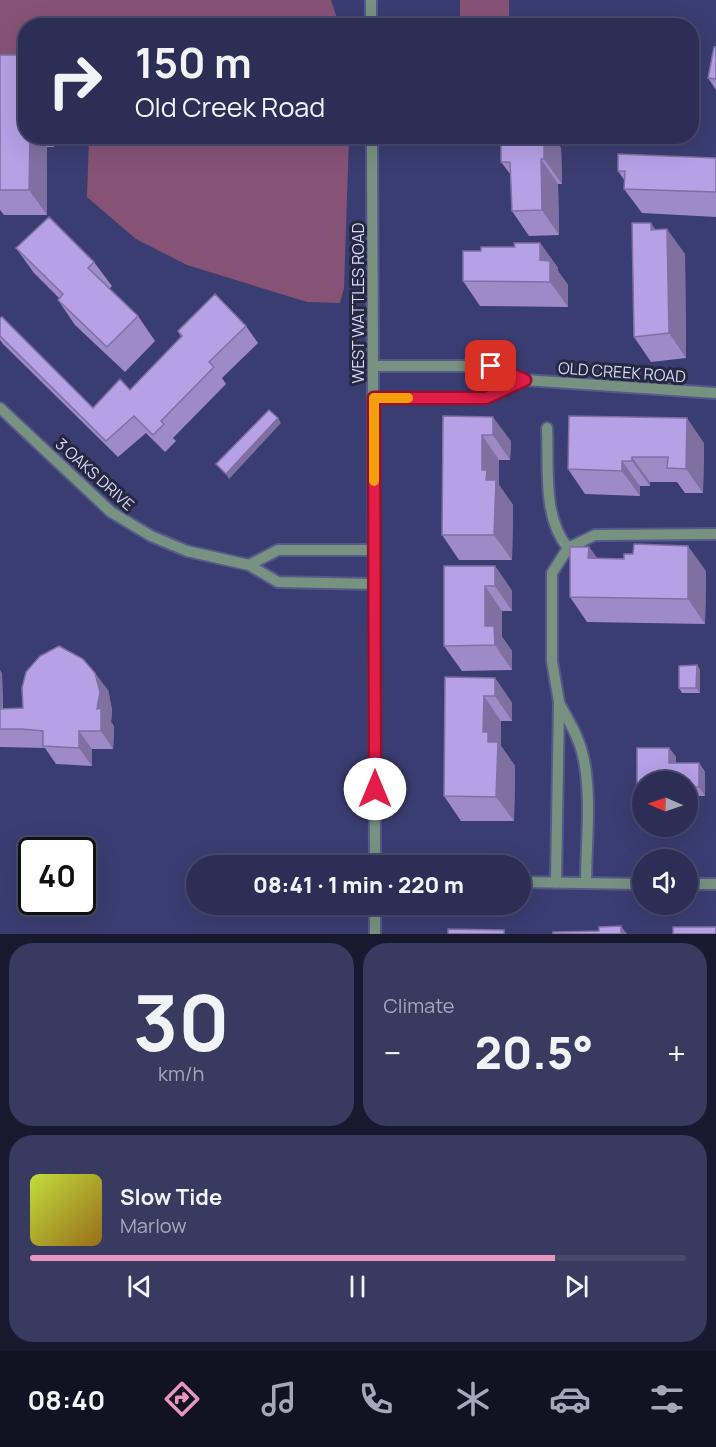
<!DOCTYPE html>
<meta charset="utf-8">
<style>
:root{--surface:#2c2e55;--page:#383a5f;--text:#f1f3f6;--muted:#a6a8b9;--line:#484a6c;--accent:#e797bd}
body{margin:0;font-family:Manrope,sans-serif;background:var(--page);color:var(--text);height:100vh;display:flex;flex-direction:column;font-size:22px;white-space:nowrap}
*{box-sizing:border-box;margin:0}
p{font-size:20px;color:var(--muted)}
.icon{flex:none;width:33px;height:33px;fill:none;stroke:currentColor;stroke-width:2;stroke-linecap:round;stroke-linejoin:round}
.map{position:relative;height:934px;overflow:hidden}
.panel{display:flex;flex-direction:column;gap:9px;padding:9px;background:#18192f;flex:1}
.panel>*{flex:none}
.top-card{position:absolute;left:18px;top:18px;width:681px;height:126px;border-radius:24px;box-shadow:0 6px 24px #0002,0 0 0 2px var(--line);background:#2c2e55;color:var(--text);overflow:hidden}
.needle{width:39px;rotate:272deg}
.fabs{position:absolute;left:632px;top:771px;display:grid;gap:12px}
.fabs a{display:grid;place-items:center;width:66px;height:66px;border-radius:50%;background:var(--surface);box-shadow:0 6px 24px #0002,0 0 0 2px var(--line);font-size:30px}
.speed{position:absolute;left:18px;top:837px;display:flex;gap:12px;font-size:30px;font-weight:700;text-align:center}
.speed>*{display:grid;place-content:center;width:78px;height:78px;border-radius:50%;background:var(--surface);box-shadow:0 6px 24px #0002,0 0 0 2px var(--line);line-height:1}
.speed .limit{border:3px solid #111;border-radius:9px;background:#fff;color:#111}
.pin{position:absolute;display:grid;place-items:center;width:51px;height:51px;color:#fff;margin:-26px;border-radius:12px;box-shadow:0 3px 9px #0006}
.me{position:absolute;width:66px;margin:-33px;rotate:0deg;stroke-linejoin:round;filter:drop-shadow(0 0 4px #0008)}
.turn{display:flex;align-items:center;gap:21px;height:126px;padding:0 18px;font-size:27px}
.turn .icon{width:78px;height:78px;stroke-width:2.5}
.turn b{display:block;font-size:42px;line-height:51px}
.big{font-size:45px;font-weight:800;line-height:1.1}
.panel .widget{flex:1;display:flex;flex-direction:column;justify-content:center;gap:9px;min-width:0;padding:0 21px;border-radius:24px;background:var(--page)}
.panel .dial{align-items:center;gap:0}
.dial b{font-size:78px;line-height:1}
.song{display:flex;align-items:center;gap:18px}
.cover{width:72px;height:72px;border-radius:9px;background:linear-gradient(135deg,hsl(70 70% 55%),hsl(40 70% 35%))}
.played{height:6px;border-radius:3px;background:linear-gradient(90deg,var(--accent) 80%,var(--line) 80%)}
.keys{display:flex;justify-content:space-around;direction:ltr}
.heat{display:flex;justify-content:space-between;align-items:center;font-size:33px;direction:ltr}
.panel .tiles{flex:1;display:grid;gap:9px;grid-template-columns:1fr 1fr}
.widget:last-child{grid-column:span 2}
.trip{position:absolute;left:186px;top:855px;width:345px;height:60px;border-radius:30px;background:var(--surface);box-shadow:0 6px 24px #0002,0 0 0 2px var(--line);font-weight:800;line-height:60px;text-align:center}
.menu{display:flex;height:96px;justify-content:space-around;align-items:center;background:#121222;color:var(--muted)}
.menu .icon{width:42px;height:42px}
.menu .current{color:var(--accent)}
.menu b{font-size:27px;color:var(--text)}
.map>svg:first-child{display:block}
</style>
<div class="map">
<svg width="716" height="934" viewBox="0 0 716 934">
<rect width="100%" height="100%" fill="#3a3d71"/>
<path fill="#865377" d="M0 0H331L339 25 26 26 25 64 0 61Z
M460 0H509V25H460Z
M89 137H349L344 288 340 303 307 302 187 265 136 239 87 197Z"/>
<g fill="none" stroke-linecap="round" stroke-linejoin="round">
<defs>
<path id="minor" d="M371 0V26
M372 136 375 866
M373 366H491L525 380 716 393
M373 398H486L525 380
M0 408 111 512 151 536 187 551 249 565 278 582 374 584
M547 428C549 467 542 517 568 548
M249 565 278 550H374
M560 705C569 721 579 738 583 756 592 794 586 844 586 883
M520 882 642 884
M556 883 559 702 552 661V573L568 548 595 535 716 534
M687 884H716
M375 904V934"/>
</defs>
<use href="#minor" stroke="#565989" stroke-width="14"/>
<use href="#minor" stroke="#779281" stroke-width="10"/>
</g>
<path fill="#9d8ac6" d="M716 47V90L708 78Z
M0 55 26 136H54V147H47V215H4L0 210Z
M561 148 562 184H558L559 235 529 236 512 211 511 175 501 162Z
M716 158V217L642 213 624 189 625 181 618 171Z
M656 229 685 254 686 358 651 362 634 337Z
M540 243 558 268V271L568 285V307L480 306 463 281 481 251 515 247Z
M16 248 94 262 112 286 109 289 138 316 155 341 125 372 75 325 58 300 59 298 34 273Z
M0 318 93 408 130 390 181 337 178 331 246 326 258 343 222 378 226 384 173 438 176 441 165 452 146 433 118 457 3 344 0 340Z
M443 416 511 441 510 460H499V485L513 505 512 560H459L442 535Z
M704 443 703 493H685L677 482H650V486H640V496L585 494 568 469Z
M589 547 597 558 624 559 706 571 705 624 587 622 570 597Z
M495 566 512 591V611H502V637L512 651V670L462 671 444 646Z
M697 665 700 670V693H682L679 688Z
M0 670 2 674 3 709 23 708 108 690 112 710 111 722 114 726 113 749H92V766L56 764 45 748 0 747Z
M445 677 495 678 512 703V721H501V746L515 766 514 821H461L444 796Z
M669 748 676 757V763H699L705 772V796H687V782H642V794L637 787Z"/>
<path fill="#7f70a1" d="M30 136H39L47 147V215L29 190Z
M46 136H54V147Z
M544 136H553L561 148 562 184 544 159Z
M541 159 558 184 559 235 542 210Z
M651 223 667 246V229L685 254 686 358 669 333 651 230Z
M540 243 558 268V271L568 285V307L550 282 540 260Z
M493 417 511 441 510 460 493 435Z
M278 418 281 423 229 479 226 474Z
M687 418 704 443 703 493 686 469Z
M482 435 499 460V485L513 505 512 560 494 535 486 480 482 470Z
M632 457 650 482V486L632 461Z
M622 461 640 486V496L622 471Z
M688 546 706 571 705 624 688 599Z
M589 547 606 572 588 558Z
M495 566 512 591V611L495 586Z
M485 586 502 611V637L512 651V670L495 645 485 626Z
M697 665 700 670V693L696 688Z
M0 670 2 674 3 727 0 723Z
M95 673 108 690 112 710 111 722 114 726 113 749 101 731 97 709Z
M495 678 512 703V721L495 696Z
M484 696 501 721V746L515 766 514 821 496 797 488 742 483 732Z
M79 731 92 749V766L79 748Z
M669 748 676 757V772L669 763Z
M699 763 705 772V796L699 787Z
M621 926 627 934H621Z"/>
<path fill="#b6a0e6" stroke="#7f70a1" stroke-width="1.5" d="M714 47H716V79L708 78Z
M0 55H26V136H30L29 190H0Z
M511 136H544V159H541L542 210 512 211 510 162H501V138L511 137Z
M618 154 716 158V192L624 189 625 171H618Z
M49 217 94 262 88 268 138 316 107 347 58 300 63 294 16 248Z
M632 223H651V230L667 229 669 333 634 337Z
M514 243H540V260L550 261V282L463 281V251H481V247H515Z
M215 294 246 326 209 362 214 367 161 421 164 424 153 435 134 416 106 441 0 336V318L2 317 93 408 120 379 130 390 182 336 178 331Z
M269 410 278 418 226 474 216 464Z
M443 416 493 417V435H482V470H487L486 480H496L494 535H442Z
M569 416 687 418 686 469 667 468 668 457H632V461H622V471L568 469Z
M634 544 688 546V599L570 597V547H589L588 558 624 559V554H633Z
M444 566H495V586H485V626H494L495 645 444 646Z
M59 646 83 659 95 673 100 692 97 709 101 708V731H79V748L43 746V731L22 729H0V709L23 708 22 688 26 672 40 656Z
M697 665 696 688H679V666Z
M445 677 495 678V696H484L483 732H488V742H498L496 797 444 796Z
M637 748H669V763H699V787H687V782H642V787H637Z
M621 926V934H553V932L599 931V927Z
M673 927H716V934H673Z
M448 929 504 930V934H448Z"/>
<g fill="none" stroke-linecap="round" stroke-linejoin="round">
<defs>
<path id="route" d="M375 789 374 398H486L525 380 491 366"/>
</defs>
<use href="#route" stroke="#92132f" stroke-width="15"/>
<use href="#route" stroke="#e11d48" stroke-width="10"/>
<path stroke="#f59e0b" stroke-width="10" d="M374 481V398H408"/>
</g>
<g text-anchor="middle" stroke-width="6" stroke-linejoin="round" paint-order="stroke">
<g font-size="16" fill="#d5daf9" stroke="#25283f">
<text transform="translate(358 303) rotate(-90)" y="6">WEST WATTLES ROAD</text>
<text transform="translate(622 372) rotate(4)" y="6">OLD CREEK ROAD</text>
<text transform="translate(95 474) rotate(42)" y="6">3 OAKS DRIVE</text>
</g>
</g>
</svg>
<div class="fabs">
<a><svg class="needle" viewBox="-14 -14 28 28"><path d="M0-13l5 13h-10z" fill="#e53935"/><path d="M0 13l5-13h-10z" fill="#a6a8b9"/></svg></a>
<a><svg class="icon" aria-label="sound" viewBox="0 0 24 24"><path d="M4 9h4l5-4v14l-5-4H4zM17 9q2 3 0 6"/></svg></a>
</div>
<div class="speed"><div class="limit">40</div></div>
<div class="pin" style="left:491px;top:366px;background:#d93025"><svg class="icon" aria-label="arrive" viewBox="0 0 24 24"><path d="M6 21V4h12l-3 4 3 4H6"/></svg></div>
<svg class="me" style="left:375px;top:789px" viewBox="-20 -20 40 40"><circle r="19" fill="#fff"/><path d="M0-13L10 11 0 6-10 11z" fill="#e11d48"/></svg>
<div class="trip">08:41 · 1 min · 220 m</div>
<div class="top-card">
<div class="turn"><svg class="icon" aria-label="right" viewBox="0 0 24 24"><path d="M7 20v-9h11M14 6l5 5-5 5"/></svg><div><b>150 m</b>Old Creek Road</div></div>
</div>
</div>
<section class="panel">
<div class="tiles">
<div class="widget dial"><b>30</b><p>km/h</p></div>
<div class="widget"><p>Climate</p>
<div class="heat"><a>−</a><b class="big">20.5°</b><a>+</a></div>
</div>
<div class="widget">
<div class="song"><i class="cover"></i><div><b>Slow Tide</b><p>Marlow</p></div></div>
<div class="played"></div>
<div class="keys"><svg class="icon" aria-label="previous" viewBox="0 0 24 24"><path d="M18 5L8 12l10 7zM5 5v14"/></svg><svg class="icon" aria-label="pause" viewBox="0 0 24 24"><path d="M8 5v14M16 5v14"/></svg><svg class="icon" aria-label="next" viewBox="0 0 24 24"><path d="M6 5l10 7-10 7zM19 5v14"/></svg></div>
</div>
</div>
</section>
<nav class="menu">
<b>08:40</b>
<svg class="icon current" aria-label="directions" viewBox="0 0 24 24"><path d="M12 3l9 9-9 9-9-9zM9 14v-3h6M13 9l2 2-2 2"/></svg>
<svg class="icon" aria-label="music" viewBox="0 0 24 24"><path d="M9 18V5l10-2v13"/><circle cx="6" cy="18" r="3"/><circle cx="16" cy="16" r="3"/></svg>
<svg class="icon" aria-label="phone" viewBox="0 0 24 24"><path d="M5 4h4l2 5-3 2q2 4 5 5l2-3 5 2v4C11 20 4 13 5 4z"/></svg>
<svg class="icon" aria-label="climate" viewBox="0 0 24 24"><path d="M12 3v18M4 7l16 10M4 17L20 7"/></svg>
<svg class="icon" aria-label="car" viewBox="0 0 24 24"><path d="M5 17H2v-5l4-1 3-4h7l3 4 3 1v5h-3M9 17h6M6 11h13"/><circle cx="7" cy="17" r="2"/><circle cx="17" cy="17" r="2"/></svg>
<svg class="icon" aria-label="filters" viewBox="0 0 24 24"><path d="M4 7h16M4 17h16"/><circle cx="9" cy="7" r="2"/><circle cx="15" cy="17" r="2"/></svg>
</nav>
